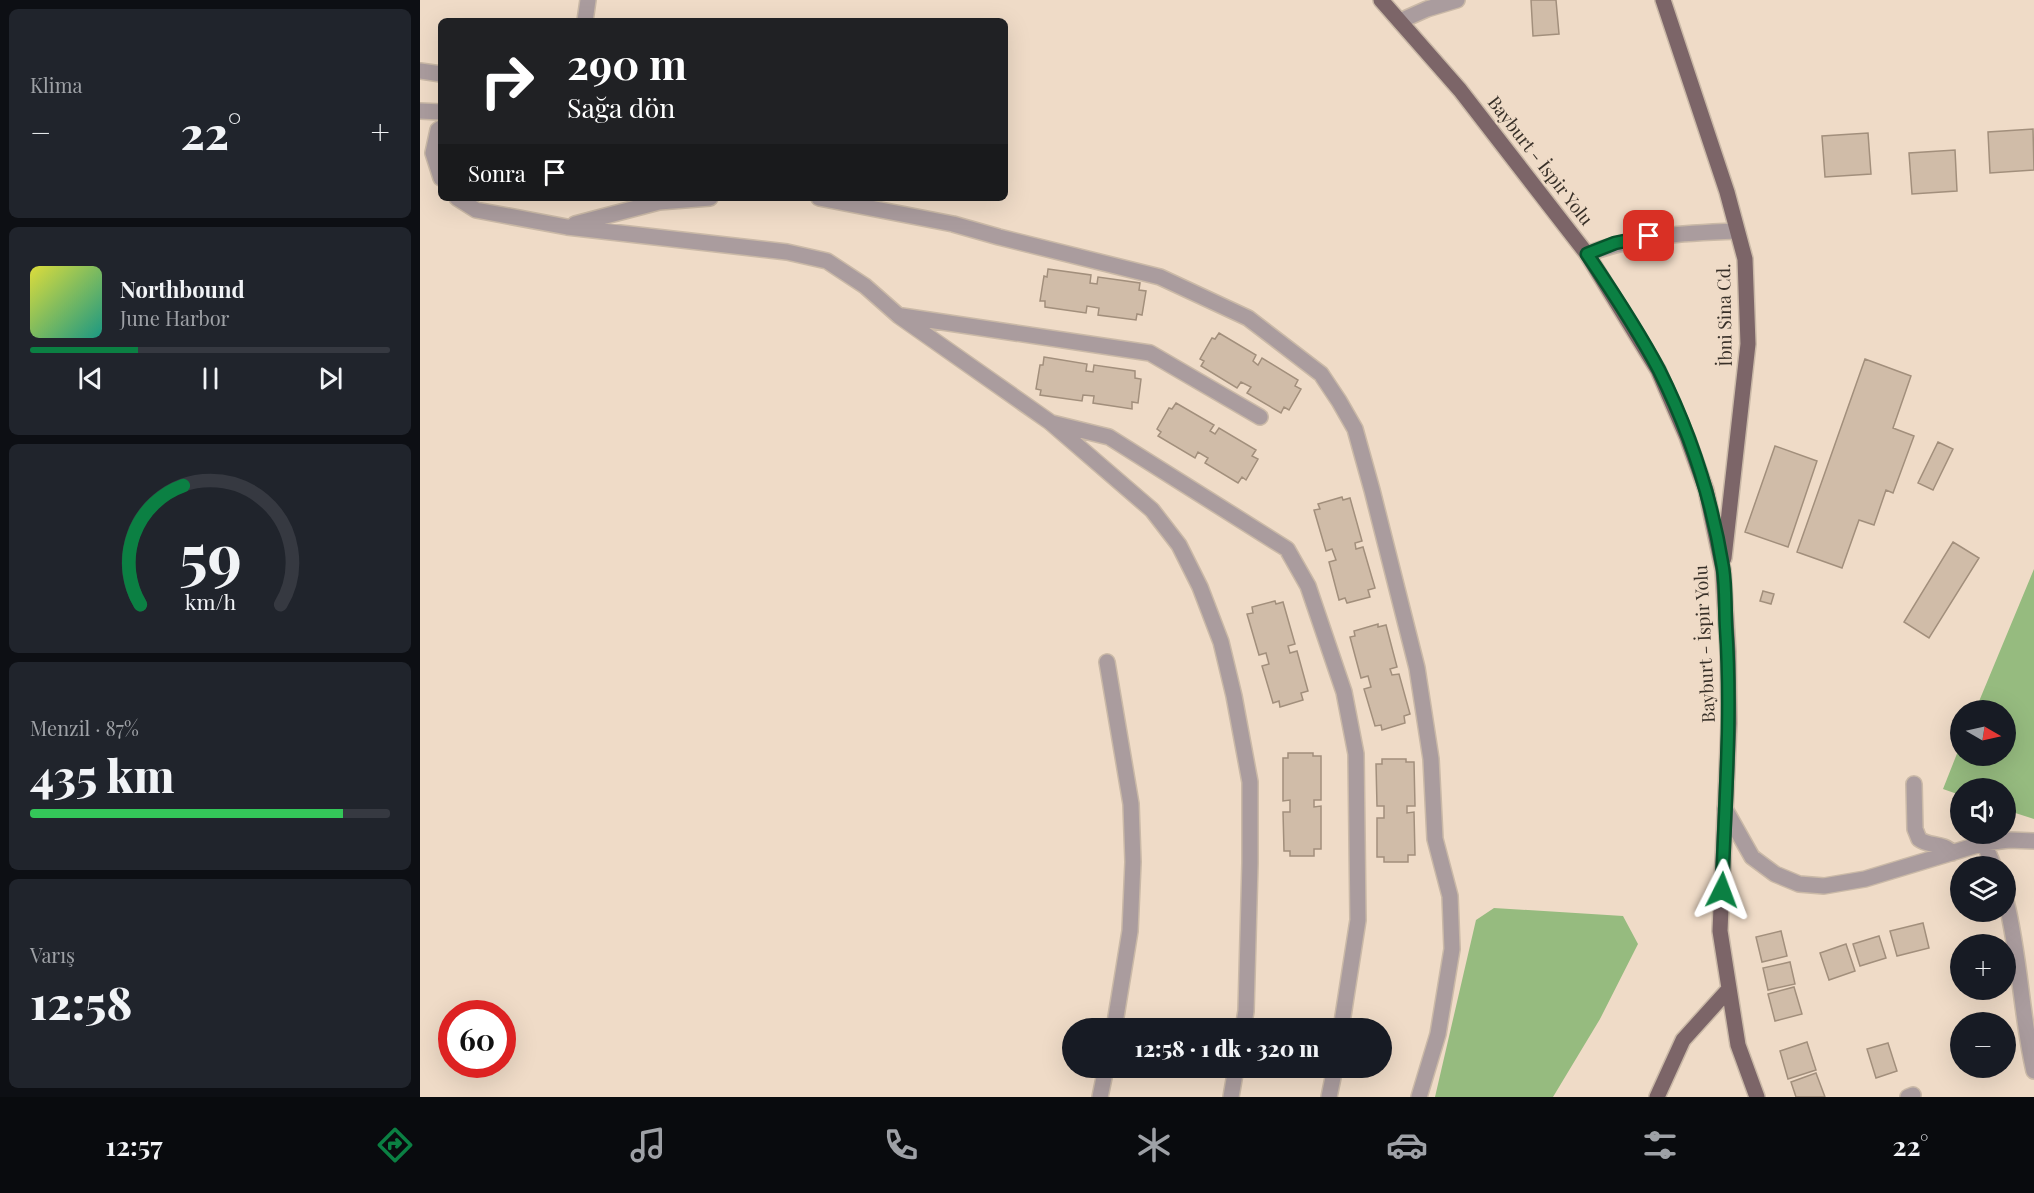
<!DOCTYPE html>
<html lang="tr">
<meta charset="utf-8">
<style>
:root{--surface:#171b24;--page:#20242c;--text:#f1f3f6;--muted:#9ea1a6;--line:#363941;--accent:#0b8043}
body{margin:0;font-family:"Playfair Display",serif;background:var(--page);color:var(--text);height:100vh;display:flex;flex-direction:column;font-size:22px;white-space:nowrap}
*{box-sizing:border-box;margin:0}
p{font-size:20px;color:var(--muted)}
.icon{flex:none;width:33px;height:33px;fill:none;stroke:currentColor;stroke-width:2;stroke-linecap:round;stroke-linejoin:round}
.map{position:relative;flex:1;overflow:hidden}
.sheet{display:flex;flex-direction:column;gap:9px;padding:9px;background:#0d0f14;width:420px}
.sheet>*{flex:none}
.hud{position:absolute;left:18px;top:18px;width:570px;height:183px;border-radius:9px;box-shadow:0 6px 24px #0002;background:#202124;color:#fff;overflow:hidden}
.needle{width:39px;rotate:99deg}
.buttons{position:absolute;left:1530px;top:700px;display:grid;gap:12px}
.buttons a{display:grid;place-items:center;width:66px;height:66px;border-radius:50%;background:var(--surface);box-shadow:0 6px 24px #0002;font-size:30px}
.speed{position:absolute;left:18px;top:1000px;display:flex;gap:12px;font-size:30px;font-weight:700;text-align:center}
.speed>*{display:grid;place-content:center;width:78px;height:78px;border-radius:50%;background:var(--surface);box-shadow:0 6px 24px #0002;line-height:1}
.speed .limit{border:9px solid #d22;background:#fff;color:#111}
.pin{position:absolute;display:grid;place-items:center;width:51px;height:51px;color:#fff;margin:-26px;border-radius:12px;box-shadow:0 3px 9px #0006}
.me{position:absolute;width:66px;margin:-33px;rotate:3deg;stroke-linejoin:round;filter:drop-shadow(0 0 4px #0008)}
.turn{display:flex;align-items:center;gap:21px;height:126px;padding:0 30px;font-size:27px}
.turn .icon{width:78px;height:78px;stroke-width:2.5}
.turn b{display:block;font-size:42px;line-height:51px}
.then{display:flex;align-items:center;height:57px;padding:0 30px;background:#0003;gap:12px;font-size:22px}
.big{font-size:45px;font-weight:800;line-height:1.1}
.sheet .card{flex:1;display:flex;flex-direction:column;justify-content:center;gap:9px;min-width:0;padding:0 21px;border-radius:9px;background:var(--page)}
.sheet .dial{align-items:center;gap:0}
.dial svg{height:156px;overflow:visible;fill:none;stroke:var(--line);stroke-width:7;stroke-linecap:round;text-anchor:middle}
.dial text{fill:var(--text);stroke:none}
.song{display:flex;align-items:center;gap:18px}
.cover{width:72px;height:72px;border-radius:9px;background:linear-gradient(135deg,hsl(60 70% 55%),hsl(170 70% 35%))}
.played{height:6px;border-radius:3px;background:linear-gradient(90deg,var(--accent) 30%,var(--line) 30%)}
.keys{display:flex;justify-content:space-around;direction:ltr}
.heat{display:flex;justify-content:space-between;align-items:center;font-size:33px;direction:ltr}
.charge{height:9px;border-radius:4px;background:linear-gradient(90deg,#34c759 87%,var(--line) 0)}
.trip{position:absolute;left:642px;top:1018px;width:330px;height:60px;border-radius:30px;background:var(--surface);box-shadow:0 6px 24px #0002;font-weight:800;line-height:60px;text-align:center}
.menu{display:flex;height:96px;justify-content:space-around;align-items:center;background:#090b0e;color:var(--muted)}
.menu .icon{width:42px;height:42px}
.menu .current{color:var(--accent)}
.menu b{font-size:27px;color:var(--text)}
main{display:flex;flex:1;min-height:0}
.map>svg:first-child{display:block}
</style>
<main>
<section class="sheet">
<div class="card"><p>Klima</p>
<div class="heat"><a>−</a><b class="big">22°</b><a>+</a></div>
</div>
<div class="card">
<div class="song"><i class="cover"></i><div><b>Northbound</b><p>June Harbor</p></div></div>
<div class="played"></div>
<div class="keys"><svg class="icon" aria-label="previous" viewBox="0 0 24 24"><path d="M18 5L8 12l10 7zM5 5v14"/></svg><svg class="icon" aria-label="pause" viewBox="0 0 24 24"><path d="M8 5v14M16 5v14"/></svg><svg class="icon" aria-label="next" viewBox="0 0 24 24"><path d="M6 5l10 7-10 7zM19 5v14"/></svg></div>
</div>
<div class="card dial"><svg viewBox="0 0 100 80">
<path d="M14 69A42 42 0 1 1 86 69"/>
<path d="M14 69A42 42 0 0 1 36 8" stroke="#0b8043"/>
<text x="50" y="56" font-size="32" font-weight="700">59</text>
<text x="50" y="72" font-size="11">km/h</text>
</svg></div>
<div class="card"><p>Menzil · 87%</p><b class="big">435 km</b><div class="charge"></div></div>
<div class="card"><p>Varış</p><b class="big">12:58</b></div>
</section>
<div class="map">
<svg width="1614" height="1097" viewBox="0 0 1614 1097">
<rect width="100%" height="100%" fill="#efdbc7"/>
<path fill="#96bb7f" d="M1614 569V819L1586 810V789H1540V795L1523 789 1540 746V756H1586V711H1555Z
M1074 908 1203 916 1218 944 1180 1019 1133 1097H1015L1056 920Z"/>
<path fill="#d0bca8" stroke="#a28f7c" stroke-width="1.5" d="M1111 0H1136L1139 34 1113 36Z
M1613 129 1614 170 1570 173 1568 132Z
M1448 133 1451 174 1405 177 1402 136Z
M1535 150 1537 191 1492 194 1489 153Z
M628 269 671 275 670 283 677 284 678 277 720 283 719 290 726 291 722 315 717 314 716 320 678 315 679 308 667 306 666 313 625 307V301H620L624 276 627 277Z
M799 333 836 355 833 361 838 365 842 358 878 380 875 386 881 389 869 410 864 407 861 413 827 393 831 387 821 382 817 388 781 366 784 361 780 359 792 338 795 339Z
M624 357 667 364 666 371 673 372 674 365 715 371V378L721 379 718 403 712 402V409L673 403 674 396 663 395 662 401 620 395 621 390 616 389 620 365H623Z
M1445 359 1491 376 1473 428 1494 436 1473 493 1466 490 1454 525 1439 520 1422 568 1377 552Z
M756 403 794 425 790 431 795 434 799 428 836 450 832 456 838 459 826 480 822 477 818 483 785 463 788 458 778 452 775 458 738 436 741 432 737 429 749 408 752 409Z
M1518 442 1533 449 1513 490 1498 483Z
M1355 446 1397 461 1368 547 1325 532Z
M922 497 923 500 930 498 942 541 935 543 936 549 943 547 955 588 948 590 950 597 927 603 925 598 919 600 909 562 916 560 912 549 906 551 894 510 900 509 898 504Z
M1533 542 1559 558 1509 638 1484 622Z
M1343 591 1354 594 1351 604 1340 601Z
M855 601 856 604 863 602 875 644 868 646 870 653 877 651 888 691 881 693 883 700 860 707 859 701 853 703 842 666 849 664 846 653 839 655 827 614 833 613 832 607Z
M958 624V627L966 625 977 667 970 669 972 675 979 674 990 714 984 716 985 723 962 730 961 725 955 726 944 689 951 687 948 676 941 678 930 637 935 636 934 631Z
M868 753H893V756H901V800H894V807L901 806V849H894V856H870V851H864L863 812H870V800L863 801V758H868Z
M962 759H986V762H994L995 806H987V813L994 812 995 855H988V862H964V857H957V818H964V806H957L956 764H962Z
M1503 923 1509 948 1477 956 1470 931Z
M1361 931 1367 956 1342 962 1336 937Z
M1459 936 1466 958 1440 966 1433 944Z
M1426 944 1435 971 1409 980 1400 953Z
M1370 962 1375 984 1348 990 1343 968Z
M1374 987 1382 1014 1355 1021 1348 994Z
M1387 1042 1396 1070 1368 1079 1360 1051Z
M1468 1043 1477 1071 1456 1078 1447 1049Z
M1396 1073 1405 1097H1376L1371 1082Z"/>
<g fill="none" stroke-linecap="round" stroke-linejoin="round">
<defs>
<path id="minor" d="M165 21 168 0
M980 21 1007 9 1037 0
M0 71 21 74
M0 111 21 112
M21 128 18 130 13 153 21 178
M37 198 56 210 147 227 367 252 407 261 445 286 479 316 630 422 732 510 759 545 780 587 801 642 814 696 830 782V863L826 1011 823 1029
M399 198 533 224 579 237 740 277 828 318 901 374 919 401 935 429 952 490 997 668 1011 759 1015 839 1030 896 1032 949 1018 1034 999 1097
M155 224 239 202 290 198
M1167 254C1218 235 1264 233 1317 231
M482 316 730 353 840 417
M632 423 689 437 867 549 888 586 924 692 936 754 938 920 921 1029
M687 662 711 804 713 862 710 931 694 1029
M1494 784 1495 829 1499 839C1509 847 1523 842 1532 853
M1305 809 1332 857 1355 874 1379 884 1404 886 1445 879 1564 843 1589 840 1614 841
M1564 843 1574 867
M1586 901C1600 956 1601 1015 1614 1071
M680 1097 686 1068
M811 1097 816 1068
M909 1097 915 1068
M1488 1097 1493 1095"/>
<path id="major" d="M961 0 1040 90 1167 254 1238 370 1267 437 1286 490 1303 570 1308 652 1309 723 1300 931 1318 1045 1337 1097
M1243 0 1307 192 1325 259 1328 344 1304 558
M1237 1097 1263 1040 1309 989"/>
</defs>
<use href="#minor" stroke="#cab9a7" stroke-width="18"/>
<use href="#major" stroke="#cab9a7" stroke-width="18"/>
<use href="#minor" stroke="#aa9c9e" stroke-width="15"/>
<use href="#major" stroke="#7c6568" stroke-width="15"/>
</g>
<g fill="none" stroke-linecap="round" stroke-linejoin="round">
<defs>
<path id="route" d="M1229 236 1195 243 1167 254C1192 291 1218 330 1239 370 1270 432 1292 500 1303 568 1306 587 1305 608 1306 627 1312 715 1305 803 1302 890"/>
</defs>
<use href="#route" stroke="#07532c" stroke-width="15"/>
<use href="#route" stroke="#0b8043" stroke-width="10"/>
</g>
<g text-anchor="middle" stroke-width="4.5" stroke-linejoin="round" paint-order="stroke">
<g font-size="18" fill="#383028" stroke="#efdbc7">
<text transform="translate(1120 161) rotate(52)" y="6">Bayburt - İspir Yolu</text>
<text transform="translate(1305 315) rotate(-91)" y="6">İbni Sina Cd.</text>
<text transform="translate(1285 644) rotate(-93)" y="6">Bayburt - İspir Yolu</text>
</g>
</g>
</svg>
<div class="buttons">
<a><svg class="needle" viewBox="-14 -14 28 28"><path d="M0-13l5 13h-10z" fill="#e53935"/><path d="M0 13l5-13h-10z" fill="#9ea1a6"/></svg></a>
<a><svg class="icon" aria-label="sound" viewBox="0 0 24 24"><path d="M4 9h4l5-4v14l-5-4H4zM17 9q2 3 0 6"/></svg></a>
<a><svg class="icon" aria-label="layers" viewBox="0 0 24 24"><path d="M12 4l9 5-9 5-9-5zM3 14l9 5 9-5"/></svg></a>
<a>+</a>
<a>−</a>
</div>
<div class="speed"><div class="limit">60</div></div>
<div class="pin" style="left:1229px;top:236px;background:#d93025"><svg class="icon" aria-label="arrive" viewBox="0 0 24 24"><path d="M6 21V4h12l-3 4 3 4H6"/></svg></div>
<svg class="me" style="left:1302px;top:890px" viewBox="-20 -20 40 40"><path d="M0-17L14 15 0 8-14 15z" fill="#0b8043" stroke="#fff" stroke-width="4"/></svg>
<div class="trip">12:58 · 1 dk · 320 m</div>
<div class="hud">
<div class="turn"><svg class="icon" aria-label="right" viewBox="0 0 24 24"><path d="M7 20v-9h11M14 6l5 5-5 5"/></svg><div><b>290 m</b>Sağa dön</div></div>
<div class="then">Sonra<svg class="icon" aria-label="arrive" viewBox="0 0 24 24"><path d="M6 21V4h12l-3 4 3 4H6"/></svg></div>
</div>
</div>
</main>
<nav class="menu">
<b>12:57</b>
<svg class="icon current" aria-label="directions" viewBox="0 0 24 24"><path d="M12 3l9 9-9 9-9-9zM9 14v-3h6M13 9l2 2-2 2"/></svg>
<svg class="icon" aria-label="music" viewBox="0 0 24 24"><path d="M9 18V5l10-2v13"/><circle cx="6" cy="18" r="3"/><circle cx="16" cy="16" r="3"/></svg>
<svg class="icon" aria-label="phone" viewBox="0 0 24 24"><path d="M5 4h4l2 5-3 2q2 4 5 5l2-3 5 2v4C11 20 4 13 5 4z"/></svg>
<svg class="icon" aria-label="climate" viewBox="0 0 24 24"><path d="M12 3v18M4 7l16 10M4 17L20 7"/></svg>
<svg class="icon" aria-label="car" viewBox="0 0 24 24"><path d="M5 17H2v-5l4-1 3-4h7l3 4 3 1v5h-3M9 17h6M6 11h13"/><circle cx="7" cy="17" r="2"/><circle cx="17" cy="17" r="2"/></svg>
<svg class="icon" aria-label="filters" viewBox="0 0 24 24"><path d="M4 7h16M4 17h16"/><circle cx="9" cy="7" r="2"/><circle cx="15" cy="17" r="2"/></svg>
<b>22°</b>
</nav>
